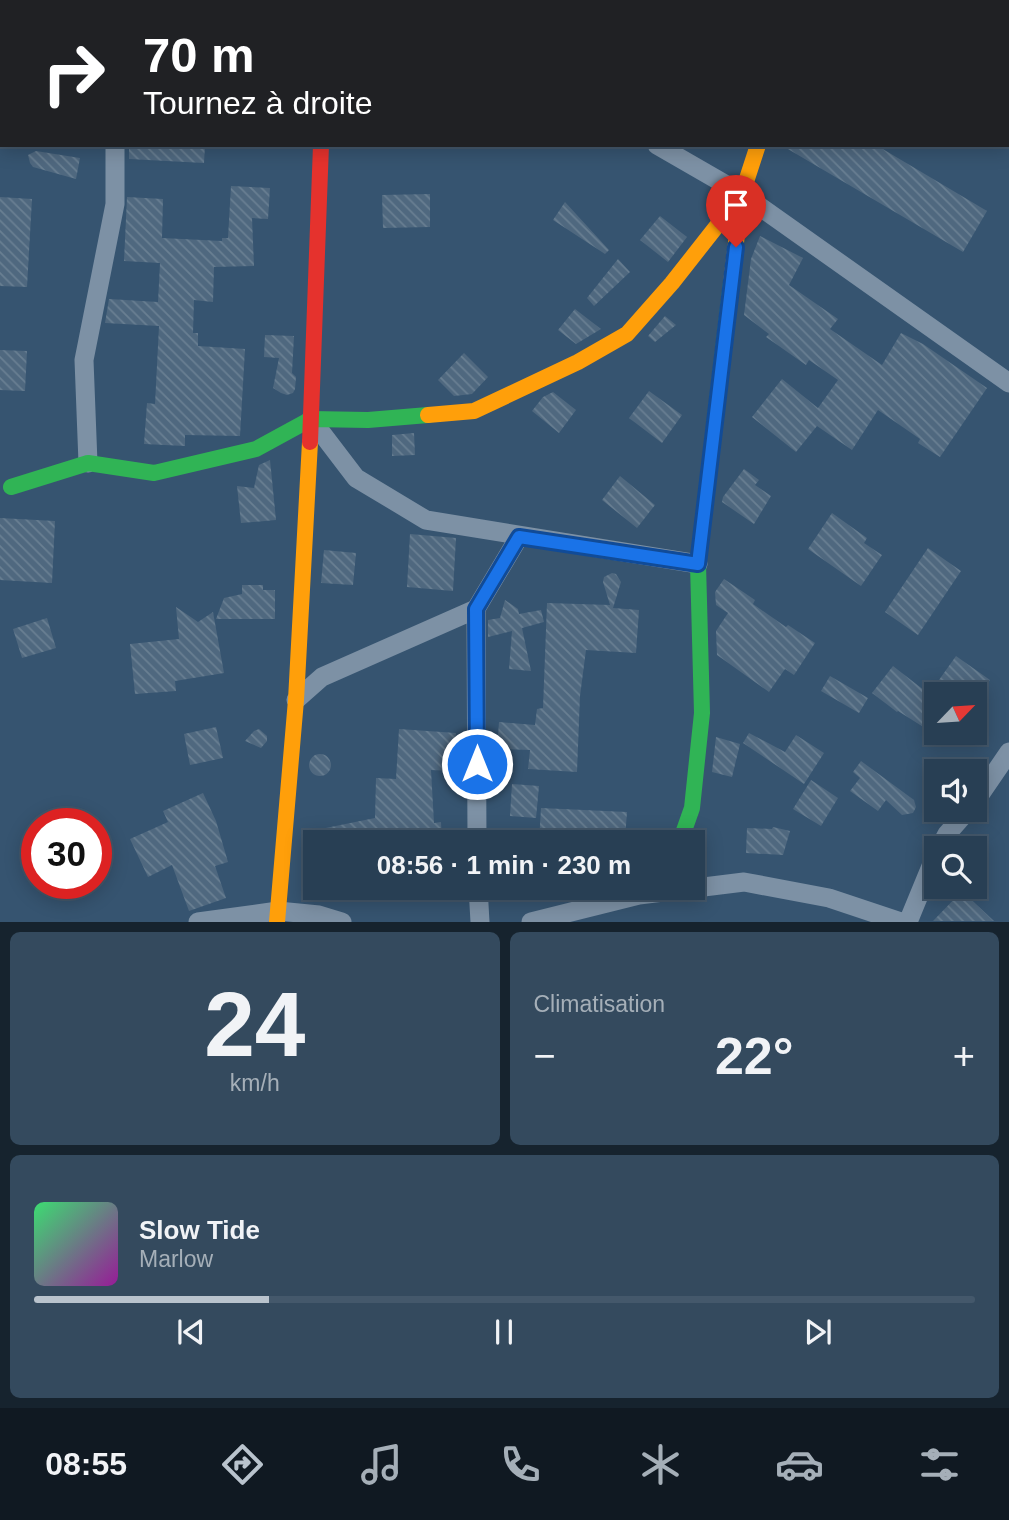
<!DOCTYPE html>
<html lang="fr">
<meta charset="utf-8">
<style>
:root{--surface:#283f54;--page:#344a5e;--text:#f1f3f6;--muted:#a5afb8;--line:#44586b;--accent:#b9c3cd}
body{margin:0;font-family:Arial,sans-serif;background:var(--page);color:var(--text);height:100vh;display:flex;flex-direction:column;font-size:26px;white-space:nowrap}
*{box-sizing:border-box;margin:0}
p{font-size:23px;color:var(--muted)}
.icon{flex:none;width:38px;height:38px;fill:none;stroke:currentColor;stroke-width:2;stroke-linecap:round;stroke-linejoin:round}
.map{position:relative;height:922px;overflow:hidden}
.details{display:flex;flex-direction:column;gap:10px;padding:10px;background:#16232e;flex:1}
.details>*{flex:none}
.guide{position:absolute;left:0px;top:0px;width:1010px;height:147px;box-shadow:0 4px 18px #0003,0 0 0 2px var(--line);background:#202124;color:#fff;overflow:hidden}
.needle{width:46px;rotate:65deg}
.controls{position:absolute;left:924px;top:682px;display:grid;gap:14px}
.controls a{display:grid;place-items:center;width:63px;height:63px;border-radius:0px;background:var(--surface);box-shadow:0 4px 18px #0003,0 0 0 2px var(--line);font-size:35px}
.speed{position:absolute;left:21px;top:808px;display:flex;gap:14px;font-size:35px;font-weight:700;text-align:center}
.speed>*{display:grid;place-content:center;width:91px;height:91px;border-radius:50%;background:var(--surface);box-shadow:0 4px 18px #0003,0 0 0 2px var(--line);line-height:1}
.speed .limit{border:10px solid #d22;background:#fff;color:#111}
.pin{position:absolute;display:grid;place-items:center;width:60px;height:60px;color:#fff;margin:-72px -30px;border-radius:50% 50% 50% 0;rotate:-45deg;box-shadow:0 0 7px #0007}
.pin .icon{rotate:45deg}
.me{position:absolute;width:77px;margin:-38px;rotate:0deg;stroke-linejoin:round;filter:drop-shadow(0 0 5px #0008)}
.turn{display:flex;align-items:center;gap:24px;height:147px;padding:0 28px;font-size:32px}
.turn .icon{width:91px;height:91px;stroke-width:2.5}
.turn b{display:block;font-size:49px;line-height:60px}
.big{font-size:52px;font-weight:700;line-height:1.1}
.details .tile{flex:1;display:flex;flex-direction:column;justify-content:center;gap:10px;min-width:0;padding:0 24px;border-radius:10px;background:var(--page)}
.details .dial{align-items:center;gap:0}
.dial b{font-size:91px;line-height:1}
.song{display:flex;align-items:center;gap:21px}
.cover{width:84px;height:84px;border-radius:10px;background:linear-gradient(135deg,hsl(140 70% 55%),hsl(300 70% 35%))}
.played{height:7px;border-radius:4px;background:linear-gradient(90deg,var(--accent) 25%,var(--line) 25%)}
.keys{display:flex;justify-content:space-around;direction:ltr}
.heat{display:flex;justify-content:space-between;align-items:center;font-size:38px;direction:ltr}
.details .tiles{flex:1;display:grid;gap:10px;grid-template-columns:1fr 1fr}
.tile:last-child{grid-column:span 2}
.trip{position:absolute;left:303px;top:830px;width:402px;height:70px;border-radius:0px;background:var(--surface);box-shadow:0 4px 18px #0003,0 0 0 2px var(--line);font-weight:700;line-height:70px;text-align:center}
.tabs{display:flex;height:112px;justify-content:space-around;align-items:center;background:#101922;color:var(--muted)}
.tabs .icon{width:49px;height:49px}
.tabs .selected{color:var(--accent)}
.tabs b{font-size:32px;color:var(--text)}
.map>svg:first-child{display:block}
</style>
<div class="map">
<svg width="1009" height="922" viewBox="0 0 1009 922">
<defs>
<pattern id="building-back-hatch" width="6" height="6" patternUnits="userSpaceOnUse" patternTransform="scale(1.75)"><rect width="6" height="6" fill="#4f687f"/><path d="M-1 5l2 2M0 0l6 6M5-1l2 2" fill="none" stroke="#697f92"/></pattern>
</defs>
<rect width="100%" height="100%" fill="#365470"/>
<path fill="url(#building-back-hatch)" d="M129 145H205L204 163 129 159Z
M781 145H876L987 211 963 252Z
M36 151 80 158 76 179 33 167 30 163 28 155Z
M231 186 270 188 268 219 252 218 254 266 214 267 213 302 194 300 193 333H198V346L245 349 240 436 185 435V446L144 444 147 403 155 404 159 326 105 323 109 299 158 302 160 263 124 261 127 197 163 199 162 238 222 241V238H228Z
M430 194V227L383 228 382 195Z
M0 197 32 199 27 287 0 286Z
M565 202 609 250 605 254 553 220Z
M660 216 687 237 668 262 640 240Z
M760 236 803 258 789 285 838 319 830 329 882 365 901 333 923 344 987 388 940 457 918 443 920 439 878 410 852 450 817 426 796 452 752 417 782 379 818 408 838 380 809 360 806 365 766 337 769 334 744 315 751 259Z
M618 259 630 272 594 306 587 298Z
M575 309 601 329 576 344 558 330Z
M665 316 676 325 655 342 648 336Z
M265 335 294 336 292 373 296 377 295 389 293 393 287 395 281 393 273 388 279 358 264 357Z
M0 350 27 351 25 391 0 390Z
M464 353 488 377 472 394 454 396 438 380Z
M649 391 682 415 662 443 629 418Z
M553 392 576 410 559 433 532 411 543 397Z
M414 433 415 455 392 456V435Z
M270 460 276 520 241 523 237 486 254 488 259 465Z
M744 469 759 480 755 485 771 496 754 524 722 502 723 497Z
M620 476 655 505 637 528 602 500Z
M832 513 867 538 864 543 882 555 861 586 808 549Z
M0 518 55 521 52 583 0 580Z
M410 534 456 538 453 591 407 587Z
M928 548 961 571 918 635 885 612Z
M324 550 356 553 353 585 321 583Z
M612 573 616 574 621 582 613 608 639 610 636 653 586 650 580 696 577 772 528 769 530 750 497 749 499 722 535 725 537 709 543 708 547 603 610 605 603 582 604 577Z
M724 579 755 600 753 604 786 627 788 625 815 643 794 675 785 669 769 692 717 655 716 631 728 613 716 605 715 592Z
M242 585H263V590H275V619H216L224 598 242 594Z
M505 600 518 609 519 614 541 610 544 622 522 628 531 671 509 669 512 631 488 637V620L500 618Z
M176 607 198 622 213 612 224 673 175 681 176 691 135 694 130 644 179 639Z
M47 618 56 648 22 658 13 629Z
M956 656 990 680 979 695H929L936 700V735L898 711 897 712 872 693 893 666 929 694Z
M830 676 868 698 859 713 821 691Z
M216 727 223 758 190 765 184 734Z
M259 729 267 736V741L261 748 245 741 254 731Z
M399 729 456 733 453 771 431 770 434 823 441 822 442 842H301V833L375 818 376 778 396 779Z
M749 733 785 752 796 735 824 753 804 784 743 743Z
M716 737 740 744 732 777 712 772Z
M309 765a11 11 0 1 1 22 0a11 11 0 1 1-22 0Z
M861 761 914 800 916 807 913 813 902 815 886 800 878 811 850 791 860 778 853 772Z
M811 780 838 798 821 826 793 809Z
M512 784 539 786 536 818 510 816Z
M203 793 216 821 228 862 215 866 226 898 189 911 172 865 148 877 130 839 168 822 163 811Z
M541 808 627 812 625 839 572 836 571 842H539Z
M773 827 790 831 783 855 746 853 747 828 772 829Z
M962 891 994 921H933Z"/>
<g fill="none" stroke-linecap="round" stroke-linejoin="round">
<path stroke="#7d91a5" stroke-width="19" d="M109 0V2
M420 0 423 2
M344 2 345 0
M809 2 810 0
M0 99H2
M657 145 742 194 1009 383
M311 419 356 478 426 520 698 564
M88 463 84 360 115 204V145
M296 700 322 677 476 609
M975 802 1009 752
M477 842 476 609 519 537
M939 849 947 834 968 810
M478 887 480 922
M639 895 744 882 829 898 901 922
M198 922 278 911 319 915 342 922
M531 922 639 895 648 890
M908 922 936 854"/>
<path stroke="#30b455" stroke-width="16" d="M11 487 88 463 154 473 256 449 311 419 368 420 428 415
M680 842 692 808 702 713 698 564 731 283"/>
<path stroke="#ff9f0a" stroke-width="16" d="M731 283 742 194 758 145
M428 415 474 411 578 362 627 334 672 283 742 194
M277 922 296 700 310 442"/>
<path stroke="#e5322d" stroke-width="16" d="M310 442 321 145"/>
</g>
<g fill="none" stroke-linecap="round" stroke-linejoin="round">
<defs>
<path id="route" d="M477 764 476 609 519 537 698 564 736 247"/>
</defs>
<use href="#route" stroke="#114b97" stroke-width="18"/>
<use href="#route" stroke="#1a73e8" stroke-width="12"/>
</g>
</svg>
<div class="controls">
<a><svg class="needle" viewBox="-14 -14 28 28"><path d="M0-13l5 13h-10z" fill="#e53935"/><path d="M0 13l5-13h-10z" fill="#a5afb8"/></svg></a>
<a><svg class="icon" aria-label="sound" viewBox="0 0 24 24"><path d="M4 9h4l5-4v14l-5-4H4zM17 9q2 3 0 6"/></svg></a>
<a><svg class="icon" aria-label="search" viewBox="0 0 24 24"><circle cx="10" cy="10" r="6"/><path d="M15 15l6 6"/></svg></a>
</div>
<div class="speed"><div class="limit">30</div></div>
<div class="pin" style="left:736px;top:247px;background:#d93025"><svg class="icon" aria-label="arrive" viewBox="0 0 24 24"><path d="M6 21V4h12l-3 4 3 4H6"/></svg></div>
<svg class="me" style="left:477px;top:764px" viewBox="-20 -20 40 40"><circle r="17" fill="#1a73e8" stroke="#fff" stroke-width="3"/><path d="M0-11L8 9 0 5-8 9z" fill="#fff"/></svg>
<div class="trip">08:56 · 1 min · 230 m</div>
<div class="guide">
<div class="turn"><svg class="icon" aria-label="right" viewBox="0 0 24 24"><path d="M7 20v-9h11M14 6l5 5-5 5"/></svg><div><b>70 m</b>Tournez à droite</div></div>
</div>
</div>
<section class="details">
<div class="tiles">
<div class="tile dial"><b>24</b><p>km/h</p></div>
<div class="tile"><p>Climatisation</p>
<div class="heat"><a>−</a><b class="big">22°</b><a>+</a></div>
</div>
<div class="tile">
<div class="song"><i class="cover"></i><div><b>Slow Tide</b><p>Marlow</p></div></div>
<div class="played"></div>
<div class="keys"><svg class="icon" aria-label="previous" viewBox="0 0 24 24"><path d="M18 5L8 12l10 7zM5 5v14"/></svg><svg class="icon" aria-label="pause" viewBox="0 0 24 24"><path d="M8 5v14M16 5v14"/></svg><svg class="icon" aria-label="next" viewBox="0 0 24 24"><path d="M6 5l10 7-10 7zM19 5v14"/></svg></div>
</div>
</div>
</section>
<nav class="tabs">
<b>08:55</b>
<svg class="icon selected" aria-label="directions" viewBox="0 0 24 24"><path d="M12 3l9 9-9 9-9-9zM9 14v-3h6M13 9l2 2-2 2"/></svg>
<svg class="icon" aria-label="music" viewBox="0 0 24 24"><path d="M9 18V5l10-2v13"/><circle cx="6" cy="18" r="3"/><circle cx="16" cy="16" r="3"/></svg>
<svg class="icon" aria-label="phone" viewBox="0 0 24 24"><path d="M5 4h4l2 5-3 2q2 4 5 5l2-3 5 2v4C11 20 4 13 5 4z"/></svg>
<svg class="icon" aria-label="climate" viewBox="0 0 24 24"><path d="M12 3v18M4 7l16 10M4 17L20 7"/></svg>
<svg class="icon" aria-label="car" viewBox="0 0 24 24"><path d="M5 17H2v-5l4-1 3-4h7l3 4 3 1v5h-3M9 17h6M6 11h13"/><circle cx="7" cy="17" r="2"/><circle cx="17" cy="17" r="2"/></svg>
<svg class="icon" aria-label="filters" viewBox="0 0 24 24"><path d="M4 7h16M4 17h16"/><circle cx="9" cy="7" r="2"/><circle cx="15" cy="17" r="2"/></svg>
</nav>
